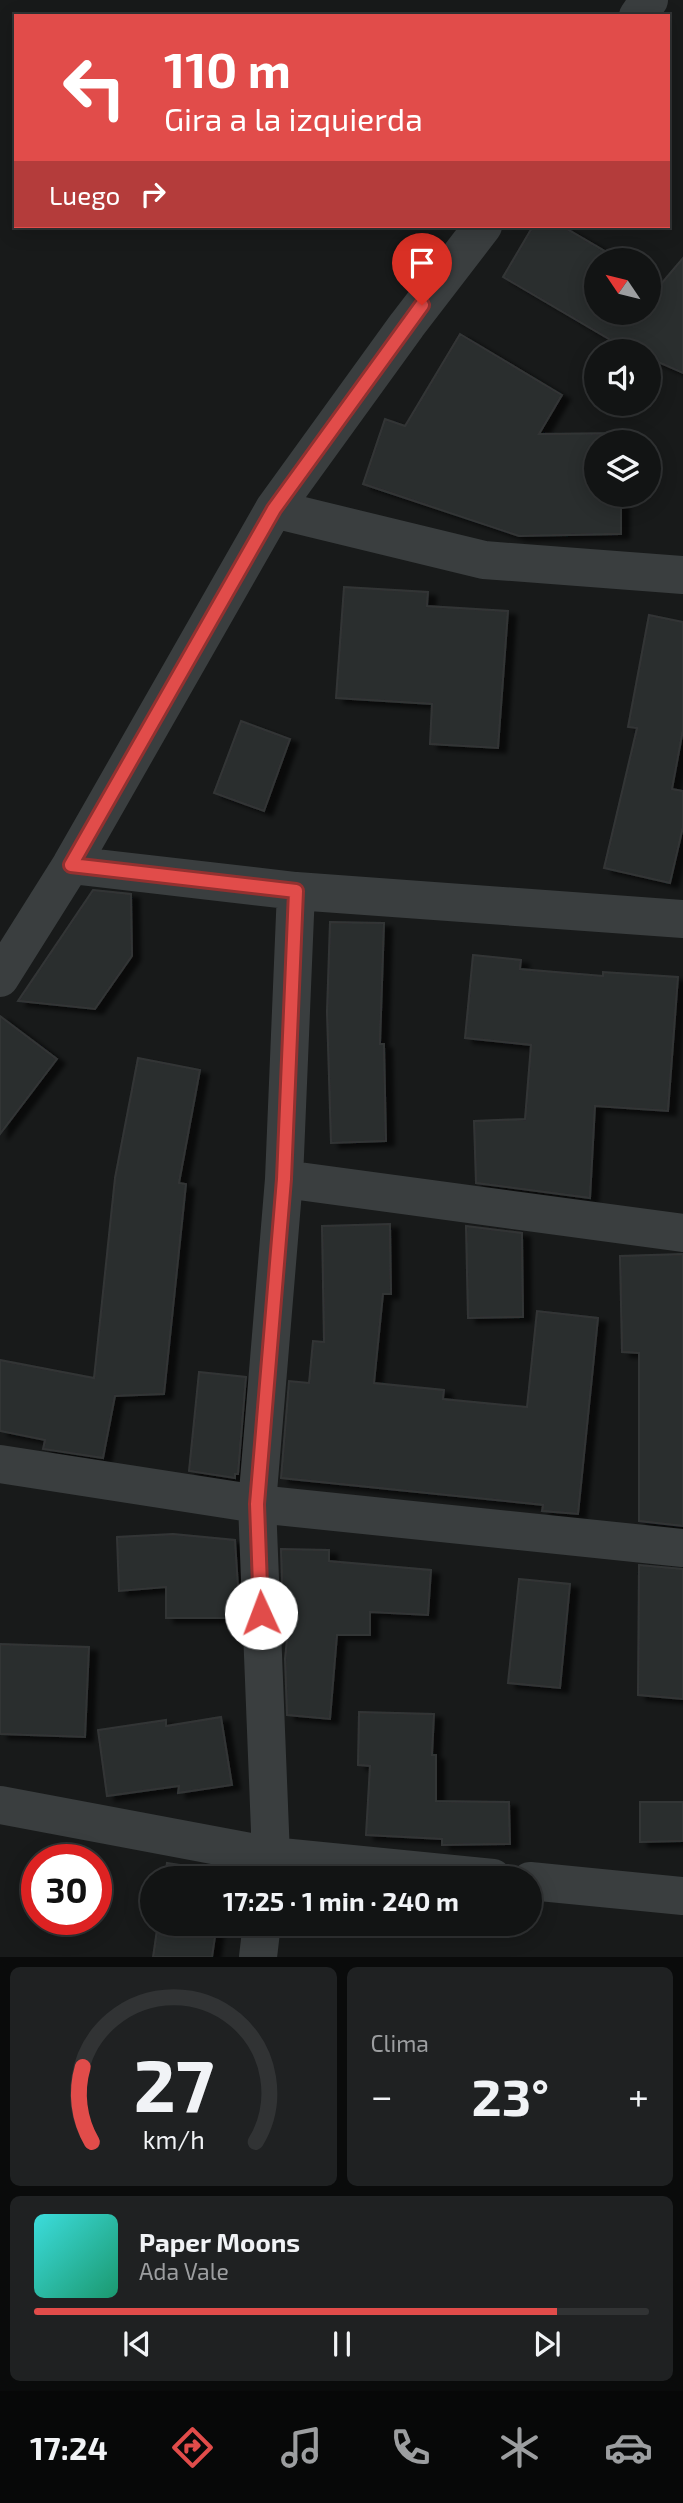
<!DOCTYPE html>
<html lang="es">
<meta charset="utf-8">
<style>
:root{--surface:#121414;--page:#1f2122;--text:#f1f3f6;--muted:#9c9ea0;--line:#313334;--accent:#e14c4a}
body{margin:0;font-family:"Exo 2",sans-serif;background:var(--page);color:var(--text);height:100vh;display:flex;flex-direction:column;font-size:26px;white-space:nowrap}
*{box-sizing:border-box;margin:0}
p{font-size:23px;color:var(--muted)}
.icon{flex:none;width:38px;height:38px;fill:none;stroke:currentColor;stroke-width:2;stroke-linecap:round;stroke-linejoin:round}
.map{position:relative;height:1957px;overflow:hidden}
.sheet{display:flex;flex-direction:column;gap:10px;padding:10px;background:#0a0b0b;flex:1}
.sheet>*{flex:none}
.hud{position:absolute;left:14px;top:14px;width:656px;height:214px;border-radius:0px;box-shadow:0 4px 18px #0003,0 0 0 2px var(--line);background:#e14c4a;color:#fff;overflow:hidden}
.needle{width:46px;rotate:305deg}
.controls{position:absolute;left:584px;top:248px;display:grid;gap:14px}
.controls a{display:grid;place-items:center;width:77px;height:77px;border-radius:50%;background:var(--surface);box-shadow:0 4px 18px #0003,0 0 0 2px var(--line);font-size:35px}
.speed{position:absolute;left:21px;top:1844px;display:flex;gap:14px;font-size:35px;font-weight:700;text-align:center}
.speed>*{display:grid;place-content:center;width:91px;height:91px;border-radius:50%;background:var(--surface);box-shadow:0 4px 18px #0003,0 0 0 2px var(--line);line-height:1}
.speed .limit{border:10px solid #d22;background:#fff;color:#111}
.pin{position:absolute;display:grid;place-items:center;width:60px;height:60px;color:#fff;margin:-72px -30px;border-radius:50% 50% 50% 0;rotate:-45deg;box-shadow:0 0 7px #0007}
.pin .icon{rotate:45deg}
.me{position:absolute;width:77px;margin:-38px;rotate:358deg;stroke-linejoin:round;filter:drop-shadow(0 0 5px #0008)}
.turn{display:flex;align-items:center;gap:24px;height:147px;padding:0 35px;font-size:32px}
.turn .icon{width:91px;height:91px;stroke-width:2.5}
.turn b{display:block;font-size:49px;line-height:60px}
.then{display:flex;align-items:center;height:66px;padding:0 35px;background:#0003;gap:14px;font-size:26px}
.big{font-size:52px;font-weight:700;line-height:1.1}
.sheet .tile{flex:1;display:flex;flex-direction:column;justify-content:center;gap:10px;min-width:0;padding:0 24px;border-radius:10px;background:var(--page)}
.sheet .dial{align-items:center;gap:0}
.dial svg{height:182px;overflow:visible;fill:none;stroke:var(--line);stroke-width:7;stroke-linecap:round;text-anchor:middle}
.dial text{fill:var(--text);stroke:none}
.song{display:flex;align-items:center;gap:21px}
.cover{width:84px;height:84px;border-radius:10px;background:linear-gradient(135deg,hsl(180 70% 55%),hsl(160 70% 35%))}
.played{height:7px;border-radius:4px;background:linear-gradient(90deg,var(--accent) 85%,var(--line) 85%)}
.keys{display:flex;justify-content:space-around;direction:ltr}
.heat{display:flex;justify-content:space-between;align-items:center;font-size:38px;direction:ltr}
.sheet .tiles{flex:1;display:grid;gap:10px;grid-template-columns:1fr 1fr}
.tile:last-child{grid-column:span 2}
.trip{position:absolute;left:140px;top:1866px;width:402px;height:70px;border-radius:35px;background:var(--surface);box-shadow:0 4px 18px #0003,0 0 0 2px var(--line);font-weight:700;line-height:70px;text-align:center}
.dock{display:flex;height:112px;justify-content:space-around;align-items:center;background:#070808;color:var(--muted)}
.dock .icon{width:49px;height:49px}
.dock .selected{color:var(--accent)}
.dock b{font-size:32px;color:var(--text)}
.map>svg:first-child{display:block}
</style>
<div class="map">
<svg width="683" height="1957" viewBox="0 0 683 1957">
<defs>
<filter id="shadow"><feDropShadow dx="8" dy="4.5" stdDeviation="2" flood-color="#0009"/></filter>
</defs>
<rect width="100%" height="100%" fill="#181a1a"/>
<path fill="#2c2d2e" stroke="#333536" stroke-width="2" filter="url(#shadow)" d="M533 226H562L622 261H597V313H649V277L661 284 683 258V373L649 358V352H631L503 277Z
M460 334 562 395 539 434 621 433V443H597V495H621V534L519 536 363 484 385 419 405 426Z
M344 587 428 592 427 606 508 611 498 748 430 744 432 704 336 698Z
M649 615 683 622V730L672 789 683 791V827L670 883 604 868 637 728 628 727Z
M241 721 290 739 264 811 214 793Z
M93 890 131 894 132 956 95 1009 18 1001Z
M330 922 384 923 380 1044H384L386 1141 331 1143 327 1012Z
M473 955 521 960 520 969 603 976V972L678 977 668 1111 595 1106 590 1198 476 1183 474 1121 525 1119 531 1045 465 1038Z
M0 1016 57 1059 0 1134Z
M138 1058 200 1070 179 1183 186 1184 164 1394 115 1396 103 1458 43 1449 45 1440 0 1431V1360L94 1378 115 1178Z
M390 1224 391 1294H383L374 1383 444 1390 443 1399 527 1407 537 1311 598 1318 578 1514 542 1511 543 1505 281 1478 289 1381 309 1383 313 1341 324 1342 322 1226Z
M466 1226 522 1233 523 1317 468 1318Z
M683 1254V1526L639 1521V1353L622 1352 620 1256Z
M199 1372 246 1377 238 1474H235V1478L189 1471Z
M173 1534 235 1540 240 1618H166V1587L119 1591 117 1537Z
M281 1549 329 1550V1561L431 1570 428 1615 370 1612V1635H337L330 1719 287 1715 285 1659 289 1618H283Z
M639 1565 683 1569V1699L638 1695Z
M519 1579 570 1584 560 1688 508 1683Z
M0 1644 89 1647 85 1737 0 1734Z
M359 1712 434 1714 432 1755H436V1801L509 1802 510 1844 442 1845V1839L366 1835 370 1766 358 1765Z
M221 1717 232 1785 178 1793 179 1786 107 1796 98 1730 166 1720V1726Z
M640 1802H683V1841L640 1842Z
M167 1863 226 1872 225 1878H165Z
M158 1923H217L212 1957H153Z"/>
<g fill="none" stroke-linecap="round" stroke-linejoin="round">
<path stroke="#3a3e3f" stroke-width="38" d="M638 16 649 0
M274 509 484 560 683 575
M71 865 296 891 683 919
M0 978 71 865 274 509 407 325 483 226
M284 1179 683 1233
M0 1464 257 1504 683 1548
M0 1805 271 1856 493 1878
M268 1878 271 1856 257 1504 284 1179 296 891
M530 1881 683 1896
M258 1957 262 1923"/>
</g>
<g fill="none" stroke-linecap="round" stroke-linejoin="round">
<defs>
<path id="route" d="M261 1613 257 1504 284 1179 296 891 71 865 274 509 422 305"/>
</defs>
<use href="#route" stroke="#923130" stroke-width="18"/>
<use href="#route" stroke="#e14c4a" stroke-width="12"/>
</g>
</svg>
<div class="controls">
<a><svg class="needle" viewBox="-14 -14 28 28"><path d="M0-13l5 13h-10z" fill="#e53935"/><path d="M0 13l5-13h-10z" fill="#9c9ea0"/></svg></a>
<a><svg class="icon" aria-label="sound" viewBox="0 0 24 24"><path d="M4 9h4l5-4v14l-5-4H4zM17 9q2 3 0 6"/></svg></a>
<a><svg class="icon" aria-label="layers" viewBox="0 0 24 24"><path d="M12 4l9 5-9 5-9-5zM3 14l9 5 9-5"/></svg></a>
</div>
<div class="speed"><div class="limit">30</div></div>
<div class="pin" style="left:422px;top:305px;background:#d93025"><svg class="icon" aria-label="arrive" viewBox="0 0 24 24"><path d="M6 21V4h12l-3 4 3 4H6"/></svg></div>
<svg class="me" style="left:261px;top:1613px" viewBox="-20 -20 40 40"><circle r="19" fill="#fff"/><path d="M0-13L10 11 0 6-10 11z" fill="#e14c4a"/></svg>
<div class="trip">17:25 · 1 min · 240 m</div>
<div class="hud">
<div class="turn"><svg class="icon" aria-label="left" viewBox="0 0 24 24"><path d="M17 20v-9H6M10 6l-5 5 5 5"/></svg><div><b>110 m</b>Gira a la izquierda</div></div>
<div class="then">Luego<svg class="icon" aria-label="right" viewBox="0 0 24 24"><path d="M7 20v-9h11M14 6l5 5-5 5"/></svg></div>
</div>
</div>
<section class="sheet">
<div class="tiles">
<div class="tile dial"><svg viewBox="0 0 100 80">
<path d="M14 69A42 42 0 1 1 86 69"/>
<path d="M14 69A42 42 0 0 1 10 36" stroke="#e14c4a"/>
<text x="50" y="56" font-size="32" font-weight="700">27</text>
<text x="50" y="72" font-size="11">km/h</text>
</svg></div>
<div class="tile"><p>Clima</p>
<div class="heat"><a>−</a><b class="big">23°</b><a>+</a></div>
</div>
<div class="tile">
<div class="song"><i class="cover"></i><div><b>Paper Moons</b><p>Ada Vale</p></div></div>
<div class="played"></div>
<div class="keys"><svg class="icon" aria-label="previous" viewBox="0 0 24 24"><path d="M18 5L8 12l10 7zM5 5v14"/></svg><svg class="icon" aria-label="pause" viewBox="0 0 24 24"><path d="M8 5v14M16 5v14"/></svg><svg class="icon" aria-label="next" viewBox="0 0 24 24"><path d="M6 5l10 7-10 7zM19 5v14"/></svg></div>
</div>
</div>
</section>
<nav class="dock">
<b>17:24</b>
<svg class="icon selected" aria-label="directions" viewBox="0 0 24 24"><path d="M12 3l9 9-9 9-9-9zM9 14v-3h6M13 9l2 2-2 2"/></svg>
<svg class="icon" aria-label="music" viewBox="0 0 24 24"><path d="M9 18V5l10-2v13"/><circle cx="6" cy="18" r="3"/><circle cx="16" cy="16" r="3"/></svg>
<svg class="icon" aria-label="phone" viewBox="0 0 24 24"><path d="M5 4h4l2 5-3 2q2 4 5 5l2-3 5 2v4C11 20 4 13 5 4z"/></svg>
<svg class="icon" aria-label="climate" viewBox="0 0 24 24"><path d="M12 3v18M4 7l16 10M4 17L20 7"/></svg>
<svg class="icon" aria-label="car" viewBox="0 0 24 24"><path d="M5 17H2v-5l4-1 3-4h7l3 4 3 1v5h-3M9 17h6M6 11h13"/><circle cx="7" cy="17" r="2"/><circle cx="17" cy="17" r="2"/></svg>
</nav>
